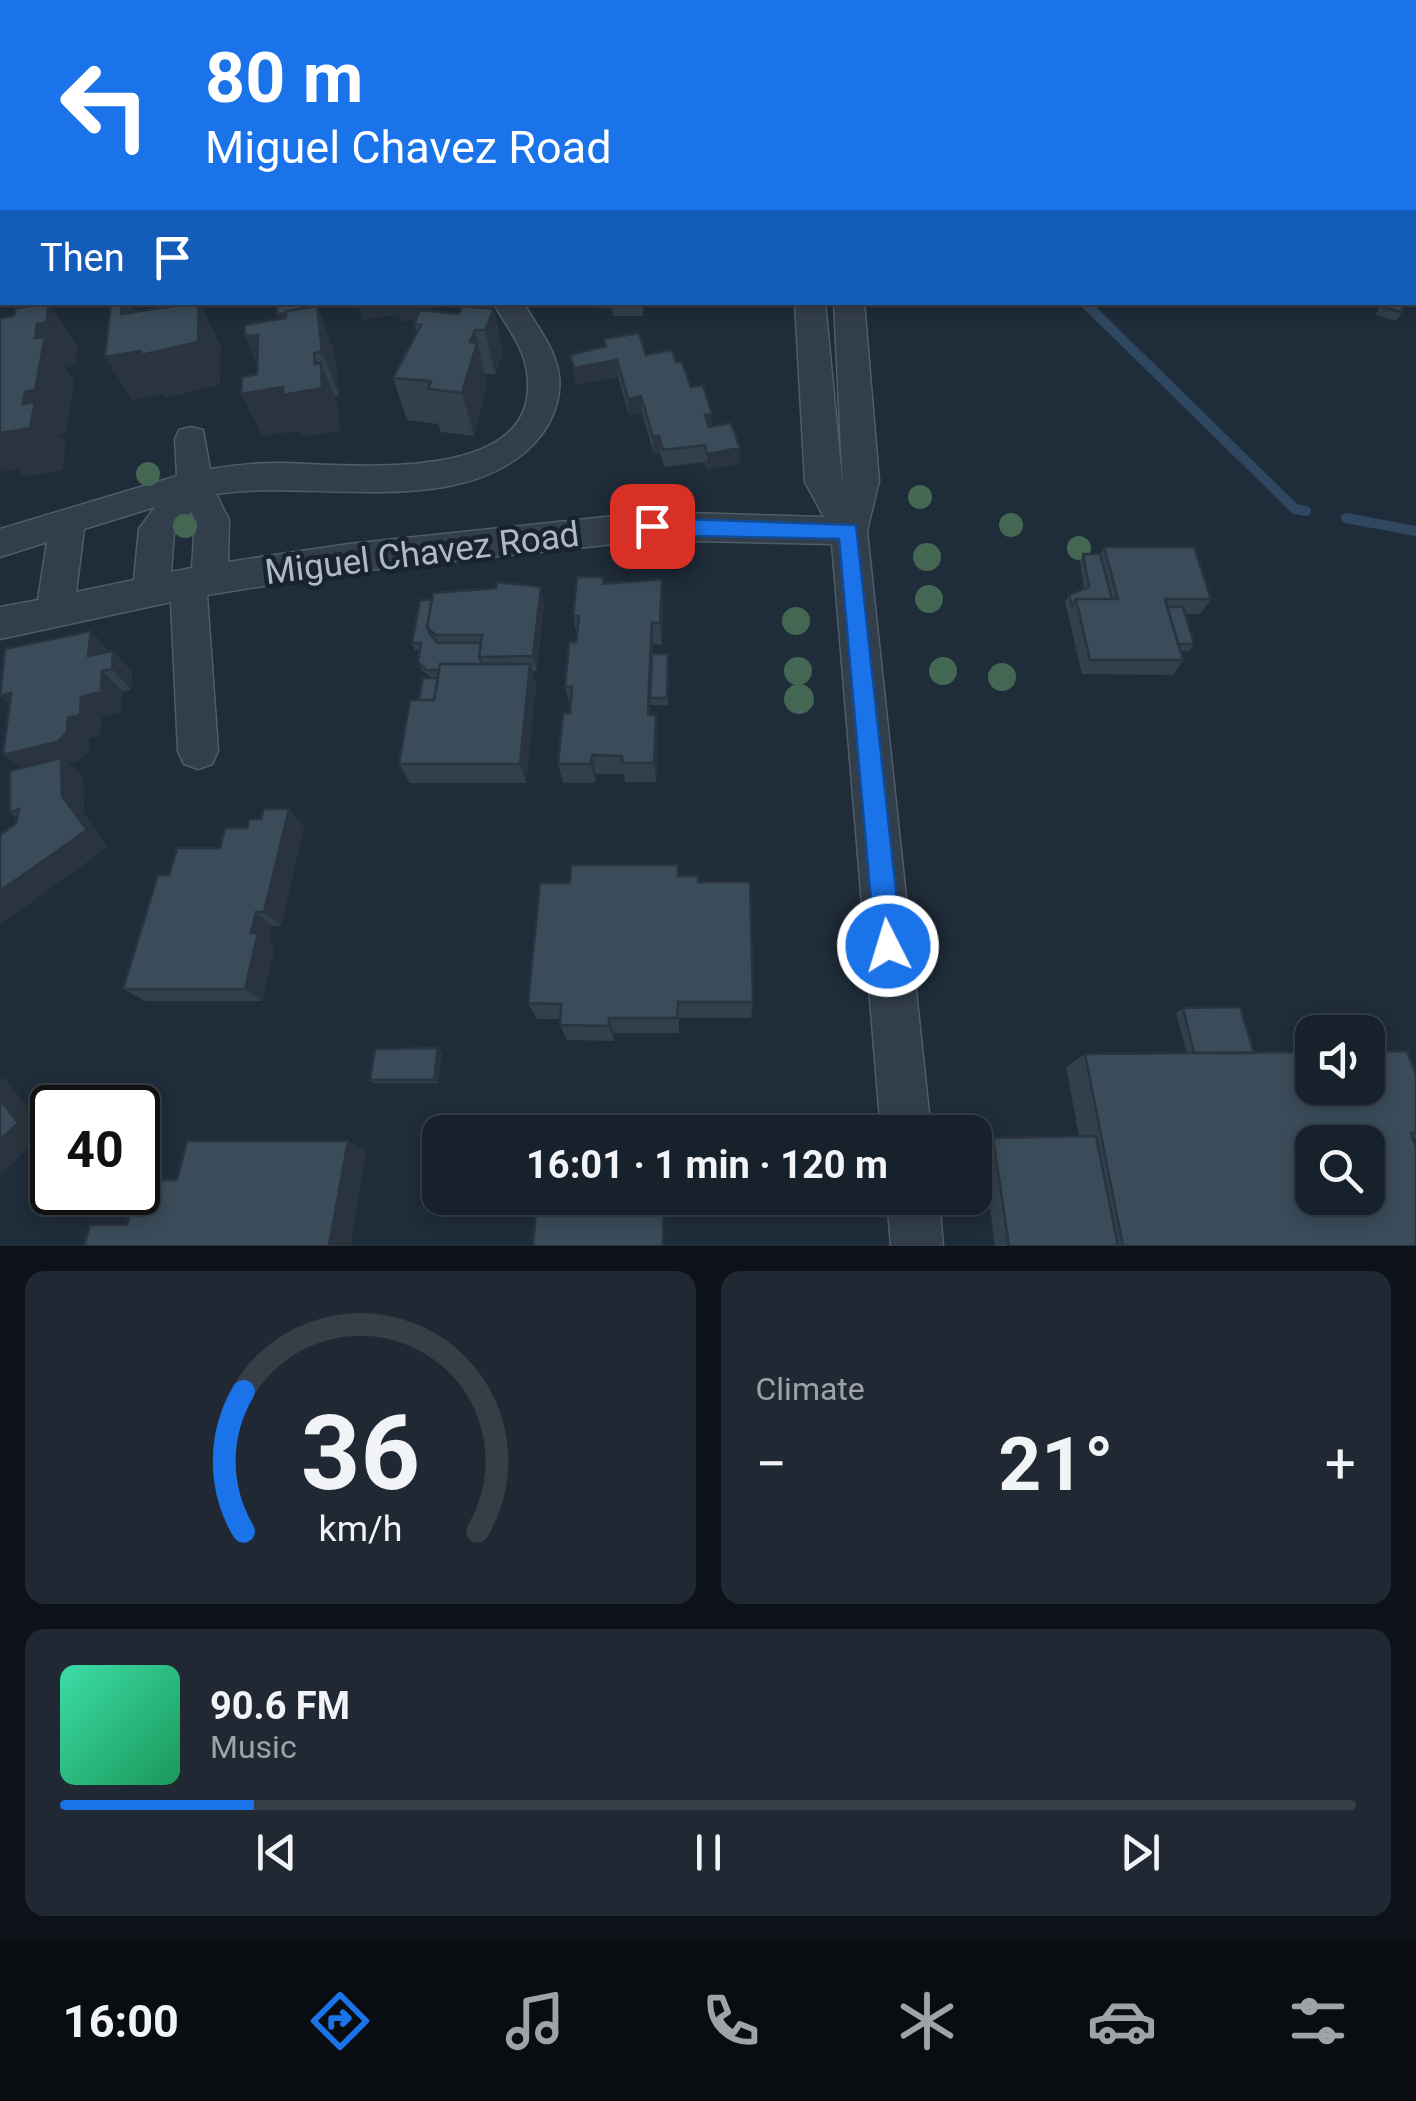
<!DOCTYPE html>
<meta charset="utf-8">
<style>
:root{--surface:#17212b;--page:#202933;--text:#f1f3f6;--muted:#9ea3a9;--line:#363e47;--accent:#1a73e8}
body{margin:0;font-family:Roboto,sans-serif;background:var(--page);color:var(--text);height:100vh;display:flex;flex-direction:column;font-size:38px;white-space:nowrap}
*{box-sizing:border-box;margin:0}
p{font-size:32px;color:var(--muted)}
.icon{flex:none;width:55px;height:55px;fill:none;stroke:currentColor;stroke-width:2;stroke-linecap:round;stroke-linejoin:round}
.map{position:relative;height:1246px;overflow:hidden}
.details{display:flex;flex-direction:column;gap:25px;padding:25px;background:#0d1218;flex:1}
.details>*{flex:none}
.banner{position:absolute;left:0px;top:0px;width:1418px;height:305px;box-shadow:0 5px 15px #0003,0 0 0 2px var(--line);background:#1a73e8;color:#fff;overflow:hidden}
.controls{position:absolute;left:1295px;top:1015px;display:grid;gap:20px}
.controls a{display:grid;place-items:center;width:90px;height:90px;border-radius:20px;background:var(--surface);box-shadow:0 5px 15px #0003,0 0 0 2px var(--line);font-size:50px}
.speed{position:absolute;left:30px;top:1085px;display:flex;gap:20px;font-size:50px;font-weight:700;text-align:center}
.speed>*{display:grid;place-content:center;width:130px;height:130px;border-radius:50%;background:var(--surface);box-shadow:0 5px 15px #0003,0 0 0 2px var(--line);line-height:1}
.speed .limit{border:5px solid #111;border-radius:15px;background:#fff;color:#111}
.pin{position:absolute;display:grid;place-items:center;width:85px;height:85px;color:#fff;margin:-42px;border-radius:20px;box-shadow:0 5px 15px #0006}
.me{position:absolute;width:110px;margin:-55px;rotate:355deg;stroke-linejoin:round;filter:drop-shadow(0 0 8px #0008)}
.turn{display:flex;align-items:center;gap:35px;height:210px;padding:0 40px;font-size:45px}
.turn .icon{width:130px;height:130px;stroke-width:2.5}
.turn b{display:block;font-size:70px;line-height:85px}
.then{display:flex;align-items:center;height:95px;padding:0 40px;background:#0003;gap:20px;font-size:38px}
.big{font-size:75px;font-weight:700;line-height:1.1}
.details .tile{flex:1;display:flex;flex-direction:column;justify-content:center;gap:15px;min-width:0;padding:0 35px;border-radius:20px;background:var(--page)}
.details .dial{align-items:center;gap:0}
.dial svg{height:260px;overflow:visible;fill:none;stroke:var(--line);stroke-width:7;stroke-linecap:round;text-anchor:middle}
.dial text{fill:var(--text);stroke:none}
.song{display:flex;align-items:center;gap:30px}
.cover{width:120px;height:120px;border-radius:15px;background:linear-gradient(135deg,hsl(160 70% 55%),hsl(150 70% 35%))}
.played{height:10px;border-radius:5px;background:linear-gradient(90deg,var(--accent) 15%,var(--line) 15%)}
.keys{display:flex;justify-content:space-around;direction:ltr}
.heat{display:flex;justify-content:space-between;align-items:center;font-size:55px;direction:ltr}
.details .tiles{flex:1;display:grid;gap:25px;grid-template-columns:1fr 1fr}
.tile:last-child{grid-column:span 2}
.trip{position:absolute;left:422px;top:1115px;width:570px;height:100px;border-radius:20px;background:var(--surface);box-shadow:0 5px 15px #0003,0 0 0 2px var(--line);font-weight:700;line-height:100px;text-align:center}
.dock{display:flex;height:160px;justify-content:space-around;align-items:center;background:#090d11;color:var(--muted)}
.dock .icon{width:70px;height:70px}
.dock .on{color:var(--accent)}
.dock b{font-size:45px;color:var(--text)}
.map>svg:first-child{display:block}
</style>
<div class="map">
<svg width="1416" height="1246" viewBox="0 0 1416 1246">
<rect width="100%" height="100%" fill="#1f2c39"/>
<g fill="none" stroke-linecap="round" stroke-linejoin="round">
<path stroke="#2f4760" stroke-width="10" d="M1084 302 1295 509 1306 511
M1346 518 1416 531"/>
<defs>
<path id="minor" d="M782 0H804V2H782Z
M1415 75H1416V89H1415Z
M1415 152H1416V170H1415Z
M493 302H523C535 324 553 345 558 370 563 392 555 416 542 434 473 524 315 478 216 494L229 520 228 562 349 544 652 512 824 517 805 482 795 302H825L843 489 834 302H864L879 481 867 531 931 1132H881L832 544 652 540 349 572 207 595 218 751 212 764 198 769 184 764 178 751 171 602 0 639V607L38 600 47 542 0 557V529L177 476 175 439 179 430 191 427 203 430 210 469C233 465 256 463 279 463 346 464 545 488 527 372 524 346 505 325 493 302ZM155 507 139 529 134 580 76 592 84 529ZM191 512 195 520 192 568 171 572 174 533Z
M887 1198H939L943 1246H891Z"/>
<path id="highway" d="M857 2 858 0"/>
</defs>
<use href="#minor" stroke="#505c67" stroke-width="3"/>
<use href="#highway" stroke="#3d4954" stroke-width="59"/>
<use href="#minor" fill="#323e49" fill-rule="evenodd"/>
<use href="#highway" stroke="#70604f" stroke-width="55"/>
</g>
<g fill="#446754">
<circle cx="148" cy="474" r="12"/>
<circle cx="920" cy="497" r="12"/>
<circle cx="1011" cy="525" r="12"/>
<circle cx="185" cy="526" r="12"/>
<circle cx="1079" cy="548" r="12"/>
<circle cx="927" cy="557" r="14"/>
<circle cx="929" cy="599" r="14"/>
<circle cx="796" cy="621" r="14"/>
<circle cx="798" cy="671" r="14"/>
<circle cx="943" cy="671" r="14"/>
<circle cx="1002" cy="677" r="14"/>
<circle cx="799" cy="699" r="15"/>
</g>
<path fill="#32404d" d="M352 302H430L431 311 459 314 494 309 503 352 495 374H485L487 386 474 436 441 432 438 424 407 420 393 378 417 333 414 324 416 319 401 321 399 314 363 319 359 307 354 308Z
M577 302H644L643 316H613L612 308 578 307Z
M1381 302H1398L1402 312 1396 321 1376 315Z
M308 307 334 350 339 395 334 396 338 406 340 431 302 437 299 430 263 436 241 394 257 374V363L245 336Z
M604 339 646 355 676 362 691 387 712 414V427L740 448 739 464 707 470 705 462 664 467 660 453 654 454 642 413 629 415 618 377 576 385 570 355 605 346Z
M1104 547 1211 599 1200 614H1185L1194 644 1189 651H1180L1183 660 1173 675 1082 674 1065 602 1069 595 1084 589 1080 562 1083 554H1100Z
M603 577 604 584 663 601 662 645 653 644V654L669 661 668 705H651L650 715 658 735 656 782H625L624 774H596L595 783H563L558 764 570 713V707L565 687 577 635 573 616Z
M420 600 544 602 537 671H532L536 685 526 783H410L399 764 419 700 438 677H430L421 669 418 662 420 650H415L412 643Z
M109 651H113L132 672 131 690 122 691 120 713 102 717 100 735 89 738V752L78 761 68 764 83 777 84 814 108 847 16 823 17 818 10 813 21 768 10 705 0 697Z
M289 809 304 827 281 926H272L269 942 275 947 262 1001H145L123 989 169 875 220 848 261 819Z
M678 865 679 876 698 882 753 1002 751 1018H679V1033H614V1041L567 1040 560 1025V1019H537L528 1003 570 883Z
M1183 1008 1254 1053 1416 1075V1138L1413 1139 1416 1246H995L982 1146 993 1138 1079 1136 1066 1067 1085 1054 1187 1053 1176 1013Z
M438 1048 442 1052 438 1083H374L370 1080Z"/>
<path fill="#29343e" d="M0 77 2 81V172L0 175Z
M122 302H130L148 333 199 302 221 345 220 385 166 398 164 394 132 400 105 357 141 351 121 314Z
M304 302H308V319L280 323 277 314Z
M352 302H430L432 316 401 321 399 314 363 319 359 307 354 308Z
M49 303 78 347 75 366 67 367 66 369 74 380 66 433 59 434 66 444 62 470 23 477 17 469 0 472V433L23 404 37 324Z
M317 306 334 350 339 395 322 352Z
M494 309 503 352 495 374 485 330Z
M475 330 487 386 474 436 462 393 470 342Z
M258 335 265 380 245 336Z
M314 353 321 370V363L338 406 340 431 302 437 299 430 263 436 241 394 315 364Z
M617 360 618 377 576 385 574 368Z
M641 396 642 413 629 415 628 399Z
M712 414V430L705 432V415Z
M659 436 660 453 654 454 653 437Z
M740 448 739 464 707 470V454Z
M662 579 663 601 662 645 660 623Z
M541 587 544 602 537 671 533 656Z
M652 623 653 644 650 735 648 715Z
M91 631 111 653 88 656Z
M113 651 132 672 131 690 112 669Z
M530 664 536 685 526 783 520 764Z
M102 671 122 691 120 713 102 717 100 735 89 738V752L78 761 68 764 83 777 84 814 108 847 0 925V891L62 796 27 773 3 755 68 718 81 697Z
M11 693 22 716 0 697Z
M656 715 658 735 656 782 654 763Z
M592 755 596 774 595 783 591 764Z
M289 809 304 827 281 926 264 912Z
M256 912 272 926 269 942 275 947 262 1001 245 989 251 933Z
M609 1018 614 1033V1041L609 1026Z
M438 1048 442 1052 438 1083 434 1080Z
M0 1078 5 1079 46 1131 0 1175Z
M348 1141 366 1150 351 1246H329Z"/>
<path fill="#3a4b59" stroke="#29343e" stroke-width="2.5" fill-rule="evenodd" d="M111 302H122L121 314 199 302 198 342 141 355V351L105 357Z
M277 302H304V308L286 311V313L277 314Z
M1383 302 1403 304 1402 312 1382 307Z
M49 303 46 323 37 324 35 338 45 337 35 390 25 392 23 404 35 402 30 428 0 433V318L14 316 16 308Z
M317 306 322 352 314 353 315 364 321 363 322 388 283 395V387L241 394 242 377 257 374 258 335 245 336V325L286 318V311Z
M462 306 494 309 485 330H475L470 342 477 343 462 393 428 389 431 381 393 378 421 325 414 324 420 310 459 314Z
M639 333 646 355 672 350 676 362H682L691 387 703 385 712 414 705 415 709 427 731 423 740 448 707 454 705 445 663 450 659 436 653 437 641 396 628 399 617 360 574 368 570 355 606 346 604 339Z
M1104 547H1194L1211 599H1165L1183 660H1090L1076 599H1118Z
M1083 554H1100L1112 599H1076L1072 606 1069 595 1089 587Z
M577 577H603V584L662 579 660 623H652L649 684 648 715H656L654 763H622V756L592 755 591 764H558L563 713H570L572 687H565L569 642H576L579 616H573Z
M497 582 541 587 533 656 479 657 482 635H435L427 627 433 593 496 588Z
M420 600H432L427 627 430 634 438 643H481L479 657 482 664H440L439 670H427L418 662 421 643H412Z
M1167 607H1183L1194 644H1178Z
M91 631 88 656 113 651 112 669 102 671 101 692 81 697 80 715 68 718 67 733 57 742 3 755 11 693 0 696 5 649Z
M652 654H668L667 698H650Z
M440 664H530L520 764H399L410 700H434Z
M423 678H438L434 700H419Z
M61 758 62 796 87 830 0 891V835L16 823 19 809 10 813V771Z
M264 809H289L264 912H256L251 933H258L245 989H123L158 875H169L177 848H220L225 828H247L249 819H261Z
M571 865H678V876H698V882H750L753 1002H678L677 1018H609V1026L560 1025 561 1004 528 1003 540 883H570Z
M1240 1007 1254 1053H1194L1183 1008Z
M438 1048 434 1080H370L375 1049Z
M1407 1051 1416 1075V1133H1411L1416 1147V1246H1123L1085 1054 1312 1052V1088H1368V1052ZM1312 1142H1368V1198H1312Z
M0 1099 18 1123 0 1140Z
M1096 1136 1118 1246H1009L993 1138Z
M187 1141H348L329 1246H84L90 1225H127L140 1180H177Z
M537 1198H664L663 1246H533Z"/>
<path fill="#1a73e8" stroke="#114b97" stroke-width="2.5" d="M652 518 856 525 902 946 898 956 888 960 879 956 875 946 839 539 652 535 641 526Z"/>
<g text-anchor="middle" stroke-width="9" stroke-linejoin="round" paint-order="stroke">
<g font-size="35" fill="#adb9c6" stroke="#18232e">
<text transform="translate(422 553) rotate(-7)" y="12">Miguel Chavez Road</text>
</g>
</g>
</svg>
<div class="controls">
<a><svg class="icon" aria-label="sound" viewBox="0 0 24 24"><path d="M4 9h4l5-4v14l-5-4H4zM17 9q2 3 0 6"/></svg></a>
<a><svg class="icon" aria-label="search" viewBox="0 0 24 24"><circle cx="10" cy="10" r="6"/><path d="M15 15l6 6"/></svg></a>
</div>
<div class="speed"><div class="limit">40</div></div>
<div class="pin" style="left:652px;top:526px;background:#d93025"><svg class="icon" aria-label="arrive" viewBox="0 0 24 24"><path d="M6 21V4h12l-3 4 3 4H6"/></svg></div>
<svg class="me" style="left:888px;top:946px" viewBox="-20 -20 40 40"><circle r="17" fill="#1a73e8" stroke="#fff" stroke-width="3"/><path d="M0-11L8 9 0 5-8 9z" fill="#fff"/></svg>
<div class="trip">16:01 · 1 min · 120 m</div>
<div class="banner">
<div class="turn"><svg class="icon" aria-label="left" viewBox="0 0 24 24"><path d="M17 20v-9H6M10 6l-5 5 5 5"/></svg><div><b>80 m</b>Miguel Chavez Road</div></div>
<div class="then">Then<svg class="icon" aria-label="arrive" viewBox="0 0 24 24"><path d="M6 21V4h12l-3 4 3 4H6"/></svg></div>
</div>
</div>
<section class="details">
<div class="tiles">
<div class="tile dial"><svg viewBox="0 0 100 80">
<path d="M14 69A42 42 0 1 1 86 69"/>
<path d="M14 69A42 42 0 0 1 14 26" stroke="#1a73e8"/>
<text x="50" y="56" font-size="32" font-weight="700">36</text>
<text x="50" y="72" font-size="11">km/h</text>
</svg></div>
<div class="tile"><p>Climate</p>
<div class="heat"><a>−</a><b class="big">21°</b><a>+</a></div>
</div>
<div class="tile">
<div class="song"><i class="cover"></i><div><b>90.6 FM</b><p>Music</p></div></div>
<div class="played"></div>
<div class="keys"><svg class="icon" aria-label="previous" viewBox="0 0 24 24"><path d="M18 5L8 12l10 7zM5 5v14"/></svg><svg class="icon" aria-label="pause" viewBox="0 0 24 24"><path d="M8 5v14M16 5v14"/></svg><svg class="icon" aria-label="next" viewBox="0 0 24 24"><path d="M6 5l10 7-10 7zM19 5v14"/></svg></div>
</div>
</div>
</section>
<nav class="dock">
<b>16:00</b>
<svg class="icon on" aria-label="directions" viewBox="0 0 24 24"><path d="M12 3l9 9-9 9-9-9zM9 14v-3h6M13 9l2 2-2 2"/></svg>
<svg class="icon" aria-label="music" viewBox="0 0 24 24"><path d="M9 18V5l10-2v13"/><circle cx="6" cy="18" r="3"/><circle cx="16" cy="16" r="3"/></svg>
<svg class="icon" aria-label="phone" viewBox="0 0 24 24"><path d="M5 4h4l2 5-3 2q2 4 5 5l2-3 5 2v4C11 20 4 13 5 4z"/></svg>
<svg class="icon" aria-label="climate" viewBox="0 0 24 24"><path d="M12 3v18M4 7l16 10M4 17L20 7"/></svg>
<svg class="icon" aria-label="car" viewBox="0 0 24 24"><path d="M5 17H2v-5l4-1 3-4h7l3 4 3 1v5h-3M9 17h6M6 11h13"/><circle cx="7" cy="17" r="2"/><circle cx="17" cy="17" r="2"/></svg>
<svg class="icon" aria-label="filters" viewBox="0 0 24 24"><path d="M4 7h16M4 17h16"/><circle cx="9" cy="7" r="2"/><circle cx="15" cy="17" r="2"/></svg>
</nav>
